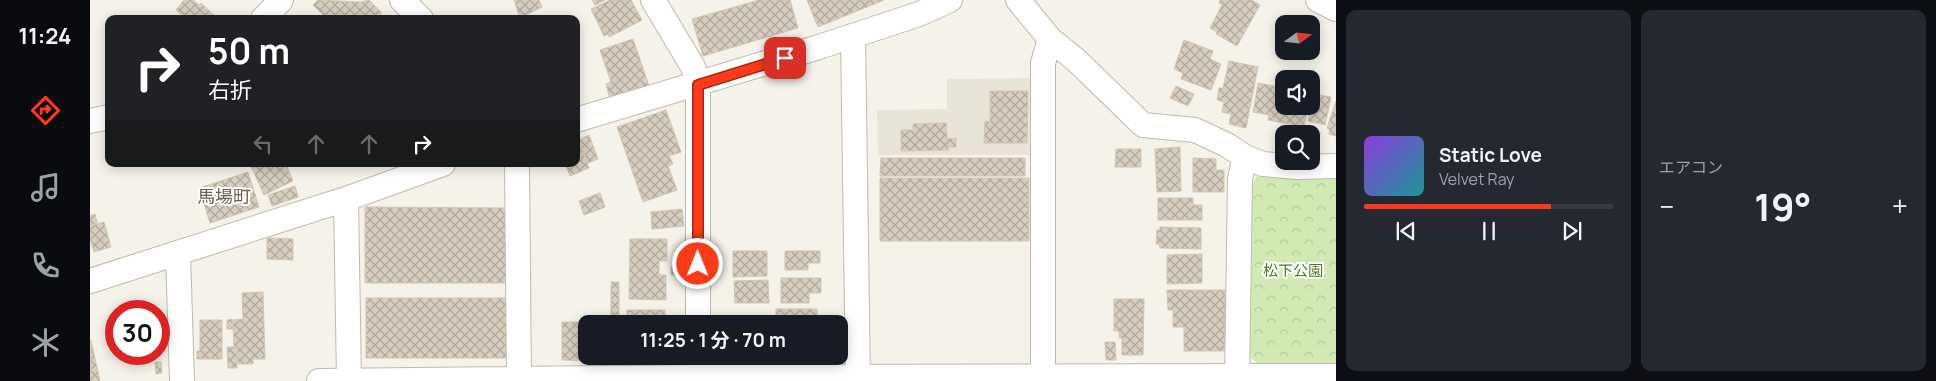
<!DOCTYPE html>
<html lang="ja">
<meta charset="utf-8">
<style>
:root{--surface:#171b24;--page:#242831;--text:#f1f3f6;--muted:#9ea1a6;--line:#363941;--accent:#ff3a18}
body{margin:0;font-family:Manrope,"Noto Sans JP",sans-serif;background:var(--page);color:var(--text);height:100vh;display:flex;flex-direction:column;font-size:19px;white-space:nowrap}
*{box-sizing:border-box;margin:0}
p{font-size:16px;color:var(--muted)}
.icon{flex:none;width:28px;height:28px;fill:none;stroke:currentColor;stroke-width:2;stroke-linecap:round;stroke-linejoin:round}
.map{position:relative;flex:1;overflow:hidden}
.drawer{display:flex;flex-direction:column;gap:10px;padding:10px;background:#0d0f14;width:600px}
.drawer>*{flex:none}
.hud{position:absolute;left:15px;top:15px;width:475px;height:152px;border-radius:10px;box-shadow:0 2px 12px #0003;background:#202124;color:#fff;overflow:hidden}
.needle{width:32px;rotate:75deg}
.buttons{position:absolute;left:1185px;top:15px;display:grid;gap:10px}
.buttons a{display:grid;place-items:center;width:45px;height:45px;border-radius:10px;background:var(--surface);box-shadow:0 2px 12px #0003;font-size:25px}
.speed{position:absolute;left:15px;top:300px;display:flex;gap:10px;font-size:25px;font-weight:700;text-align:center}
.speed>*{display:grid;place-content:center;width:65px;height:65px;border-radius:50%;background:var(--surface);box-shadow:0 2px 12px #0003;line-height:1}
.speed .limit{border:8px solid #d22;background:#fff;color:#111}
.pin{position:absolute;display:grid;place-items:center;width:42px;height:42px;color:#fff;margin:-21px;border-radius:10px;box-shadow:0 2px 8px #0006}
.me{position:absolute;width:55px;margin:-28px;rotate:0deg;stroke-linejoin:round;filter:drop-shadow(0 0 4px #0008)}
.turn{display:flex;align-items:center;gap:18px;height:105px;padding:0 20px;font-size:22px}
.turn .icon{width:65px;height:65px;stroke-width:2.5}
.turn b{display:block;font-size:35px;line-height:42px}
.lanes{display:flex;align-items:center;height:48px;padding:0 20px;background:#0003;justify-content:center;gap:25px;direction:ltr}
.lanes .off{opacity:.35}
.big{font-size:38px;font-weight:700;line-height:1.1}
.drawer .card{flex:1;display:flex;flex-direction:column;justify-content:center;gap:8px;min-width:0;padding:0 18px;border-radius:10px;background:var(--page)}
.song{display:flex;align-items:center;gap:15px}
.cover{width:60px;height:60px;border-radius:8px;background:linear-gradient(135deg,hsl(270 70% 55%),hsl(180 70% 35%))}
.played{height:5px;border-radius:2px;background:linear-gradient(90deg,var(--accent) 75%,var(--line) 75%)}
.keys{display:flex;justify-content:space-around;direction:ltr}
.heat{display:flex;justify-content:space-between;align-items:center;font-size:28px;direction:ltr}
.drawer .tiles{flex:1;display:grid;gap:10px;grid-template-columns:repeat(2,1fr)}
.trip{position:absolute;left:488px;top:315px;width:270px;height:50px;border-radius:10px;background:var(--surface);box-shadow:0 2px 12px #0003;font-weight:700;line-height:50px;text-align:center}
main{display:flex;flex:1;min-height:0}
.menu{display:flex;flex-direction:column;width:90px;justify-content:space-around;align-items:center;background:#090b0e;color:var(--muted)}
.menu .icon{width:35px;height:35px}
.menu .on{color:var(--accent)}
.menu b{font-size:22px;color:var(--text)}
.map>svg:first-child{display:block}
</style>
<main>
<nav class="menu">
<b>11:24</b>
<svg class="icon on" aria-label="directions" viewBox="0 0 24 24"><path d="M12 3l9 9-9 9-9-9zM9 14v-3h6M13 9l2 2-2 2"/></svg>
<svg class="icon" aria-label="music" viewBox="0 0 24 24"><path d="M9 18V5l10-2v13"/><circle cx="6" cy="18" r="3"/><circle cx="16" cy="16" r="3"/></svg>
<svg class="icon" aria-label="phone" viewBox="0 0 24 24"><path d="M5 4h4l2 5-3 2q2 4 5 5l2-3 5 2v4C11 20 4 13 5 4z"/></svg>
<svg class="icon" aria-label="climate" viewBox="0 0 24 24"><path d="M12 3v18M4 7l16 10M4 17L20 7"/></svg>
</nav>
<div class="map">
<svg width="1246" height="381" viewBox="0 0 1246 381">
<defs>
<pattern id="park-crowns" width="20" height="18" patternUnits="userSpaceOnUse" patternTransform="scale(1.25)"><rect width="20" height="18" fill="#d1eab3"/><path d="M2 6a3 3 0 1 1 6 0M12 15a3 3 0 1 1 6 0" fill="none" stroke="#b5ca9b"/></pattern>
<pattern id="building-cross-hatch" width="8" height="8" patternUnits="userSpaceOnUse" patternTransform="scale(1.25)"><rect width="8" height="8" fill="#d7cebf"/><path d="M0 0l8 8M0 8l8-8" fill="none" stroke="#b0a99c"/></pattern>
</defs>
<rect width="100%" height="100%" fill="#f5f2ea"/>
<path fill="#e9e4d8" d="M942 78V155H788L787 110 857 109V79Z"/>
<path fill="url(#park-crowns)" d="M1167 176 1232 178 1246 177V365L1170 366 1159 356 1160 186Z"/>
<path fill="url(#building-cross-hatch)" stroke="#d3c6b2" d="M94 0H103L109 5 111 3 128 19H96L86 10Z
M228 0 271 2 279 0 292 13 286 19H237L223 5Z
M424 0H449L452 7 430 18Z
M502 0H515L505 5Z
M520 0H541L552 20 519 37 518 34 514 36 501 9Z
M669 0H700L708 28 613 56 602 19Z
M717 0H794L728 27Z
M1130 0H1162L1170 5 1147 46 1126 34 1127 32 1120 28 1132 5 1129 3Z
M543 39 559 86 520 99 516 84 521 82 510 50Z
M1094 40 1123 51 1120 59 1131 64 1121 90 1091 79 1093 73 1084 69Z
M1139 61 1168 67 1156 128 1139 124 1141 114 1132 112 1134 102 1127 100 1129 88H1133Z
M1168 83 1194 88V106H1218L1214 127 1178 120 1179 115 1163 112Z
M1086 86 1104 94 1098 106 1080 98Z
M900 91H938L937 143H894L895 121 900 122Z
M1224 94 1241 97 1235 125 1218 121Z
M1246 101V136L1239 134 1240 130 1237 128Z
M576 110 591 152 579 156 583 164 578 166 587 190 553 202 527 127Z
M856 123 857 139 866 138V147H858L859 150 811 151V130H823V124Z
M1217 130 1230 132 1227 152 1221 151V134H1216Z
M499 135 508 159 498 163 489 140Z
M486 140H488L499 168 480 176 475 164H486Z
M1090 147 1091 191 1067 192 1065 149Z
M1026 149H1051V167H1025Z
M791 158H935V176H790Z
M1103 158 1126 159V170H1134V192H1103Z
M160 164H196L203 181 174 195Z
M158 172 169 207 120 223 109 188Z
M790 178H939V241H790Z
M205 186 208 197 182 206 178 195Z
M510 193 515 207 494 215 489 201Z
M1068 198H1103V205H1112V220H1068Z
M275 207 416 208V283H275Z
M592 209 594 226 562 229 561 212Z
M5 214 7 223 0 225V216Z
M14 222 21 247 4 252 0 239V226Z
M1070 227 1111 228V249L1070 248 1069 244H1066L1067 230H1070Z
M177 238 203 239V260L177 259Z
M540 239H577V261H569V275H576V300L539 299Z
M643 251H677V276L643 277Z
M695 251H730V263H718V270H695Z
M1112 254V283L1077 284V255Z
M581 267 597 268V276L581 275Z
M691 278H731V293H719V303H691Z
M678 280 679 303H645L644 281Z
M521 282H529V315H521Z
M1077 290H1135V351H1094V327H1083V310H1078Z
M173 292 175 359H163V364H148L147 347 144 346 143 320 153 319 152 293Z
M276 298H416V358H276Z
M1024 299H1054L1053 355H1032V338H1029V331H1024Z
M686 309H727V322H723V324H686Z
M537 310H575V324H537Z
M142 319 143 329H137V320Z
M110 320H132V359H107V351H110Z
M472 322H508L496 324V356H508V361L472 360Z
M1 340 10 381H0Z
M1015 342H1025L1026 360H1016Z
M137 347H146L147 368H138Z
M65 362H71L72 373 66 374Z"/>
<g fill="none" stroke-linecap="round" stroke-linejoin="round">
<defs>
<path id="minor" d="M312 0 331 19
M563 0 603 67 608 85V324
M928 0 960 39 986 60 1053 125 1105 130 1137 145 1155 157 1173 164 1208 167 1246 166
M1228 0 1246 9
M173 19 191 0
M763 36 768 381
M486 120 729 47 829 14 860 0
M0 121 19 117
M427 164 429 381
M256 199 259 381
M88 253 92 381
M0 281 256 199 353 164
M229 381 608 377 1246 376
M953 381V63L960 39
M1147 381 1150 179 1155 157"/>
</defs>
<use href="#minor" stroke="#c1baac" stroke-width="26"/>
<use href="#minor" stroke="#fff" stroke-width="24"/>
</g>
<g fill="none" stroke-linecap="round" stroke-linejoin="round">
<defs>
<path id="route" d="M608 264V85L695 58"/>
</defs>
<use href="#route" stroke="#a62610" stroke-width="12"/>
<use href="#route" stroke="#ff3a18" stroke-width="9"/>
</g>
<g text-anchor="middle" stroke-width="4" stroke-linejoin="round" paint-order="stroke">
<g font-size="15" fill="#497e28" stroke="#fff">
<text x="1203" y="276">松下公園</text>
</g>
<g font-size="18" fill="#6d614f" stroke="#fff">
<text x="134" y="203">馬場町</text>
</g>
</g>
</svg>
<div class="buttons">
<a><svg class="needle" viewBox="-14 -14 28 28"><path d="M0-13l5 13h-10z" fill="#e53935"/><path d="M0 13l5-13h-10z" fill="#9ea1a6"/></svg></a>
<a><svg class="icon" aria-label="sound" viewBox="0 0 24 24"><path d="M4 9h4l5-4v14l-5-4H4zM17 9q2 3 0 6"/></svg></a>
<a><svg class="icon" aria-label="search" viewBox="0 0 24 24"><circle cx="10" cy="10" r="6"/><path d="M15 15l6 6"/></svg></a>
</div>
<div class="speed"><div class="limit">30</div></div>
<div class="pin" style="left:695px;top:58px;background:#d93025"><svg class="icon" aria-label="arrive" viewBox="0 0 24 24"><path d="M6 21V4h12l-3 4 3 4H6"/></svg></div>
<svg class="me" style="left:608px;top:264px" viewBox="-20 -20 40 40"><circle r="17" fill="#ff3a18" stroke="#fff" stroke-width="3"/><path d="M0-11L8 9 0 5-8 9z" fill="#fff"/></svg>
<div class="trip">11:25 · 1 分 · 70 m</div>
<div class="hud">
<div class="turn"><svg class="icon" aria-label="right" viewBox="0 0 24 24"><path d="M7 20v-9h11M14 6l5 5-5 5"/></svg><div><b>50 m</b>右折</div></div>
<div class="lanes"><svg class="icon off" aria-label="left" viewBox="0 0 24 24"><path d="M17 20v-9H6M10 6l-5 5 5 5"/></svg><svg class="icon off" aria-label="ahead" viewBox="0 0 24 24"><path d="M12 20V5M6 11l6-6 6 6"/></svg><svg class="icon off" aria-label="ahead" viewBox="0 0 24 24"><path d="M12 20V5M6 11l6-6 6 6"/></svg><svg class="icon" aria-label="right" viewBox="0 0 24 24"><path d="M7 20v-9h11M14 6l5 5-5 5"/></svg></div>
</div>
</div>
<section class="drawer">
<div class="tiles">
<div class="card">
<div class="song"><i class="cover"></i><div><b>Static Love</b><p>Velvet Ray</p></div></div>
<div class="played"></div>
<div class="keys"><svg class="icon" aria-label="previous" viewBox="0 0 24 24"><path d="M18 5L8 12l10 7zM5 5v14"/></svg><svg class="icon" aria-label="pause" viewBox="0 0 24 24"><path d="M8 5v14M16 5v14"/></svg><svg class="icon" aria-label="next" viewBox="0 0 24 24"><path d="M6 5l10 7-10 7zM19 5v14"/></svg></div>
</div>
<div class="card"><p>エアコン</p>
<div class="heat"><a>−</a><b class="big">19°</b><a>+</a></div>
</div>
</div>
</section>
</main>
